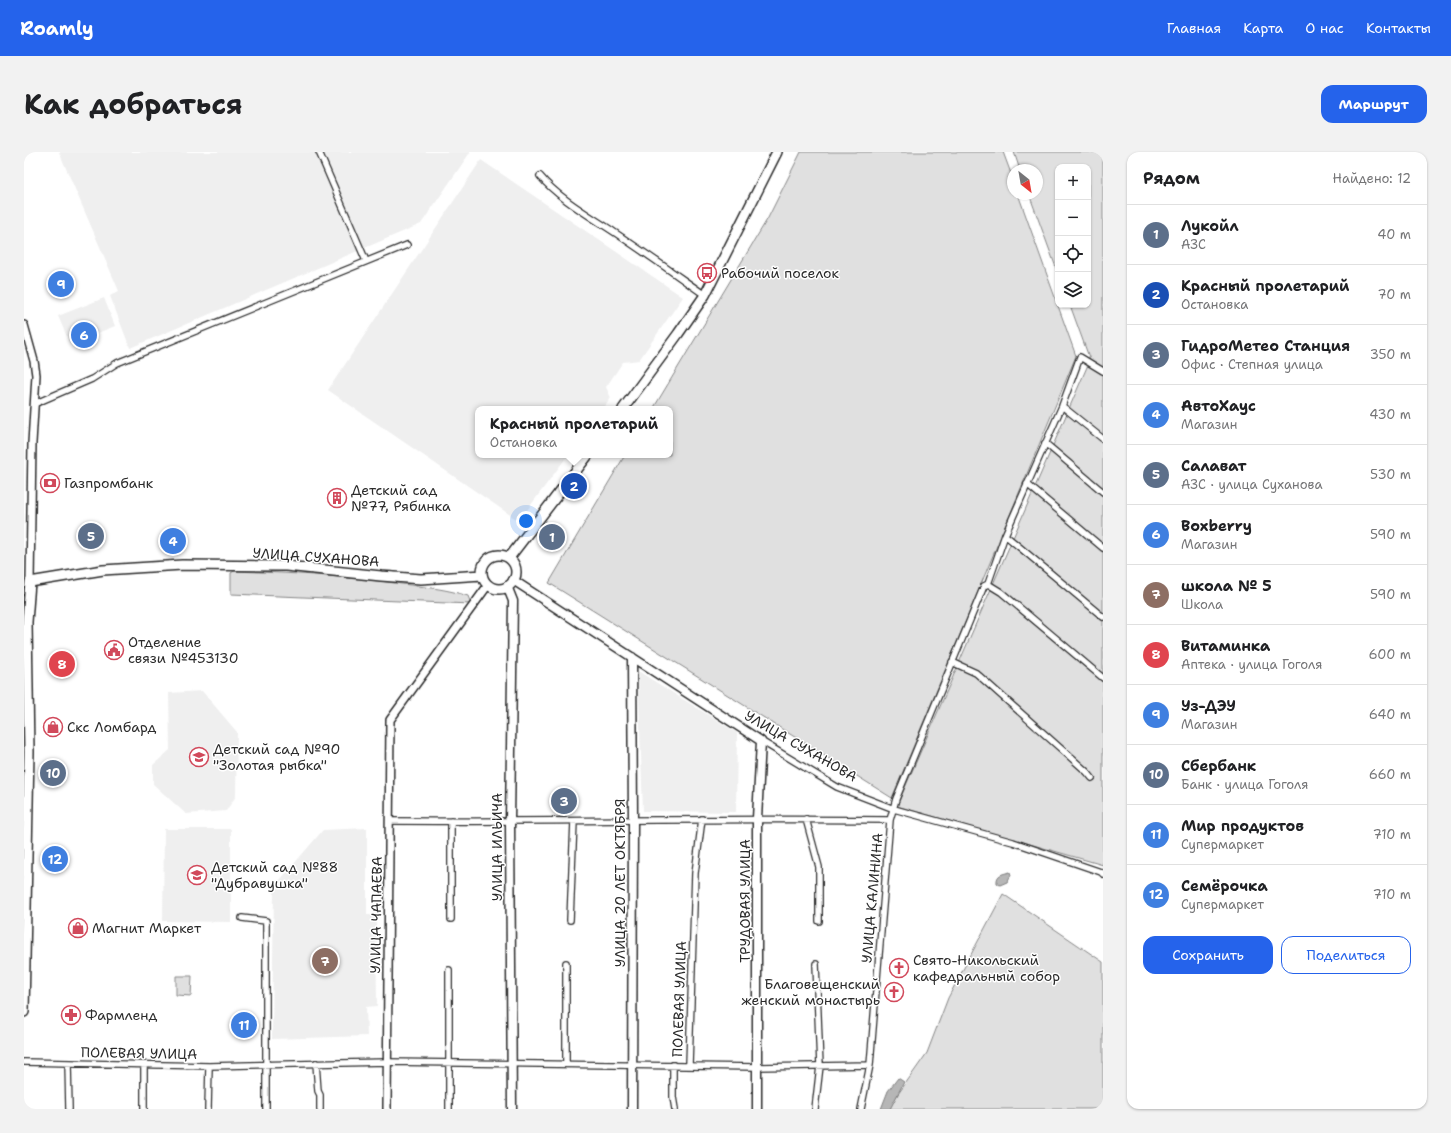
<!DOCTYPE html>
<html lang="ru">
<head>
<meta charset="utf-8">
<style>
	:root { --surface:#fff; --page:#f2f2f2; --text:#202124; --muted:#757577; --line:#e0e0e0; --accent:#2563eb }
	body { margin:0; font-family:"Shantell Sans",sans-serif; background:var(--page); color:var(--text) }
	.controls { position:absolute; right:12px; top:12px; display:grid; overflow:hidden; border-radius:8px; box-shadow:0 1px 3px #0004 }
	.controls button { width:36px; height:36px; display:grid; place-items:center; padding:0; border:0; border-bottom:1px solid var(--line); background:var(--surface); color:var(--text); font:20px sans-serif }
	.compass { position:absolute; left:983px; top:12px; width:36px; height:36px; border-radius:50%; background:var(--surface); box-shadow:0 1px 3px #0004; rotate:149deg }
	.you { position:absolute; left:502px; top:369px; width:14px; height:14px; margin:-10px; border:3px solid #fff; border-radius:50%; background:#1a73e8; box-shadow:0 0 0 6px #1a73e833 }
	.badge { display:grid; place-items:center; width:26px; height:26px; border-radius:50%; background:var(--accent); color:#fff; font-size:13px; font-weight:700 }
	.pin { position:absolute; translate:-50% -50%; border:2px solid #fff; box-shadow:0 1px 4px #0006 }
	.popup { position:absolute; left:451px; top:254px; width:198px; height:52px; box-sizing:border-box; display:grid; place-content:center; border-radius:8px; background:var(--surface); filter:drop-shadow(0 1px 3px #0005); font-size:13px; white-space:nowrap; color:var(--muted) }
	.popup b { font-size:15px; color:var(--text) }
	.popup::after { content:''; position:absolute; left:50%; top:100%; margin-left:-8px; border:8px solid transparent; border-top-color:var(--surface) }
	.list { margin:0; padding:0; list-style:none }
	h2 { display:flex; justify-content:space-between; align-items:center; height:52px; margin:0; padding:0 16px; font-size:17px }
	h2 small { font-size:13px; font-weight:400; color:var(--muted) }
	.list li { display:grid; grid-template-columns:26px 1fr auto; gap:12px; align-items:center; box-sizing:border-box; height:60px; padding:0 16px; border-top:1px solid var(--line) }
	.list b { display:block; font-size:15px; white-space:nowrap }
	.list p { margin:0; font-size:13px; white-space:nowrap; color:var(--muted) }
	.list em { font-size:13px; font-style:normal; color:var(--muted) }
	.actions { display:flex; gap:8px; padding:12px 16px }
	.actions a { flex:1; padding:9px 0; border:1px solid var(--accent); border-radius:12px; text-align:center; font-size:14px; color:var(--accent) }
	.actions .main { background:var(--accent); color:#fff }
	.icon { flex:none; width:22px; height:22px; fill:none; stroke:currentColor; stroke-width:2; stroke-linecap:round; stroke-linejoin:round }
	.map { position:relative; flex:none; width:1079px; height:957px; overflow:hidden; border-radius:12px }
	header { display:flex; align-items:center; gap:24px; box-sizing:border-box; height:56px; padding:0 20px; background:var(--accent); color:#fff }
	header strong { font-size:19px }
	nav { display:flex; gap:22px; margin-inline-start:auto; font-size:14px }
	.intro { display:flex; align-items:center; justify-content:space-between; box-sizing:border-box; height:96px; padding:0 24px }
	h1 { margin:0; font-size:28px }
	.button { padding:10px 18px; border-radius:12px; background:var(--accent); color:#fff; font-size:14px; font-weight:700 }
	main { display:flex; gap:24px; padding:0 24px }
	aside { flex:1; background:var(--surface); border-radius:12px; box-shadow:0 1px 3px #0004 }
	.map>svg:first-child { display:block }
</style>
</head>
<body>
<header>
<strong>Roamly</strong>
<nav><a>Главная</a><a>Карта</a><a>О нас</a><a>Контакты</a></nav>
</header>
<div class="intro"><h1>Как добраться</h1><a class="button">Маршрут</a></div>
<main>
<div class="map">
<svg width="1079" height="957" viewBox="0 0 1079 957">
	<rect width="100%" height="100%" fill="#fff"/>
	<filter id="ink" filterUnits="userSpaceOnUse"><feTurbulence type="fractalNoise" baseFrequency=".025" numOctaves="2"/><feDisplacementMap in="SourceGraphic" scale="8" xChannelSelector="R" yChannelSelector="G"/><feConvolveMatrix kernelMatrix="1 2 1 2 8 2 1 2 1" color-interpolation-filters="sRGB"/></filter>
	<g filter="url(#ink)">
		<path fill="#efefef" d="M 35,0 L 449,0 L 445,2 L 397,72 L 106,196 L 86,144 L 95,139 Z
			M 457,8 L 659,145 L 615,208 L 599,210 L 582,235 L 587,246 L 579,257 L 454,257 L 454,303 L 544,303 L 495,369 L 304,238 Z
			M 80,146 L 91,174 L 46,192 L 34,164 Z
			M 614,519 L 713,581 L 712,660 L 619,659 Z
			M 178,539 L 213,580 L 212,644 L 202,659 L 162,662 L 129,632 L 129,613 L 146,598 L 145,541 Z
			M 343,676 L 343,763 L 352,763 L 353,854 L 342,855 L 343,884 L 248,887 L 250,735 L 299,678 Z
			M 140,677 L 207,677 L 207,770 L 139,769 Z"/>
		<path fill="#e0e0e0" stroke="#868686" d="M 777,0 L 979,0 L 989,27 L 989,42 L 994,42 L 1052,204 L 868,646 L 525,431 L 601,303 L 646,303 L 646,257 L 629,257 L 744,66 Z
			M 990,0 L 1079,0 L 1079,713 L 873,654 L 1066,208 L 1046,153 L 1064,153 L 1064,15 L 1034,15 L 1034,121 L 1005,42 L 1013,42 L 1013,18 L 996,18 Z
			M 210,419 C 266,421 322,424 378,432 C 401,435 423,437 444,444 L 447,452 L 207,442 L 207,421 Z
			M 979,742 L 1079,810 L 1079,957 L 866,957 L 867,952 L 903,901 L 924,846 Z
			M 152,824 L 168,824 L 167,844 L 152,843 Z"/>
		<path fill="#b6b6b6" stroke="#7e7e7e" d="M 986,720 L 987,723 L 983,730 L 976,733 L 973,731 C 972,722 979,722 986,720 Z
			M 874,926 L 880,930 L 866,957 L 857,957 L 864,939 Z"/>
		<g fill="none" stroke-linecap="round" stroke-linejoin="round">
			<defs>
				<path id="minor" d="M 295,0 L 342,109
					M 516,24 C 534,46 566,64 590,80 C 620,100 651,122 681,143
					M 10,252 L 68,227 L 93,211 L 383,93
					M 1038,254 L 1079,287
					M 1021,291 L 1079,340
					M 1003,332 L 1079,396
					M 981,383 L 1079,465
					M 964,432 L 981,383 L 1038,254 L 1056,205 L 1079,219
					M 928,510 L 952,521 L 1063,620 L 1068,626
					M 737,589 L 813,635 L 870,657 L 989,690 L 1077,720 L 1079,722
					M 782,667 L 795,715 L 795,769
					M 365,669 C 532,670 699,666 866,668
					M 218,766 L 242,769 L 242,957
					M 427,767 L 427,669
					M 546,768 L 550,669
					M 425,818 L 425,957
					M 0,910 L 185,914 L 363,910 L 734,915 L 846,913
					M 44,911 L 45,957
					M 292,911 L 294,939 L 296,943 L 296,957
					M 542,911 L 542,811
					M 649,913 L 649,945 L 651,957
					M 665,913 L 671,721 L 678,667
					M 120,957 L 120,913
					M 184,957 L 185,914
					M 791,957 L 796,914 L 792,812
					M 837,957 L 846,913 L 866,668 L 872,647 L 960,434 L 964,432 L 977,440 L 1079,526"/>
				<path id="tertiary" d="M 0,173 L 10,209 L 12,223 L 8,291 L 6,430
					M 363,957 L 366,568 L 464,433"/>
				<path id="secondary" d="M 489,428 L 737,589 L 733,667 L 733,957
					M 483,434 L 489,449 L 486,670 L 488,957
					M 608,957 L 609,668 L 608,505"/>
				<path id="primary" d="M 599,257 L 654,182 L 681,143 L 753,0
					M458 420a17 17 0 1 1 34 0a17 17 0 1 1-34 0Z
					M 485,406 L 564,303
					M 0,860 L 5,600 L 3,470 L 6,430 L 79,418 L 158,413 L 262,414 L 357,424 L 397,427 L 458,423"/>
			</defs>
			<use href="#minor" stroke="#2b2b2b" stroke-width="8"/>
			<use href="#tertiary" stroke="#2b2b2b" stroke-width="10"/>
			<use href="#secondary" stroke="#2b2b2b" stroke-width="11"/>
			<use href="#primary" stroke="#2b2b2b" stroke-width="12"/>
			<use href="#minor" stroke="#fff" stroke-width="5.5"/>
			<use href="#tertiary" stroke="#fff" stroke-width="7"/>
			<use href="#secondary" stroke="#fff" stroke-width="8"/>
			<use href="#primary" stroke="#fff" stroke-width="9"/>
		</g>
	</g>
	<defs>
		<symbol id="bus-ring" viewBox="-11 -11 22 22"><circle r="9.5" fill="#fff" stroke="#d1495b" stroke-width="1.5"/><path d="M-5-6H5V4H4V6H2V4H-2V6H-4V4H-5ZM-3.5-4V0h7V-4ZM-3.5 1.2v1.5H-2V1.2ZM2 1.2v1.5H3.5V1.2Z" fill="#d1495b"/></symbol>
		<symbol id="bank-ring" viewBox="-11 -11 22 22"><circle r="9.5" fill="#fff" stroke="#d1495b" stroke-width="1.5"/><path d="M-6-4H6V4H-6ZM0-2.3a2.3 2.3 0 1 0 0 4.6a2.3 2.3 0 1 0 0-4.6Z" fill="#d1495b"/></symbol>
		<symbol id="building-ring" viewBox="-11 -11 22 22"><circle r="9.5" fill="#fff" stroke="#d1495b" stroke-width="1.5"/><path d="M-4-6H4V6H1V3H-1V6H-4ZM-2.5-4.3h1.7v1.8h-1.7ZM.8-4.3h1.7v1.8H.8ZM-2.5-1h1.7V.8h-1.7ZM.8-1h1.7V.8H.8Z" fill="#d1495b"/></symbol>
		<symbol id="civic-ring" viewBox="-11 -11 22 22"><circle r="9.5" fill="#fff" stroke="#d1495b" stroke-width="1.5"/><path d="M-.6-6.5H3V-4.5H.6V-3L4-1V1h2V6H-6V1h2V-1L-.6-3ZM-1.2 2.5V6h2.4V2.5Z" fill="#d1495b"/></symbol>
		<symbol id="shop-ring" viewBox="-11 -11 22 22"><circle r="9.5" fill="#fff" stroke="#d1495b" stroke-width="1.5"/><path d="M-5-2.5h2.3a2.7 3.5 0 0 1 5.4 0H5L5.5 6h-11ZM-1.5-2.5h3a1.5 2.3 0 0 0-3 0Z" fill="#d1495b"/></symbol>
		<symbol id="school-ring" viewBox="-11 -11 22 22"><circle r="9.5" fill="#fff" stroke="#d1495b" stroke-width="1.5"/><path d="M0-5L7-2L0 1L-7-2ZM-4 1L0 2.5L4 1V4Q0 6-4 4Z" fill="#d1495b"/></symbol>
		<symbol id="church-ring" viewBox="-11 -11 22 22"><circle r="9.5" fill="#fff" stroke="#d1495b" stroke-width="1.5"/><path d="M-1.2-6h2.4v3.5h3.3v2.4h-3.3V6h-2.4V-.1h-3.3v-2.4h3.3Z" fill="#d1495b"/></symbol>
		<symbol id="pharmacy-ring" viewBox="-11 -11 22 22"><circle r="9.5" fill="#fff" stroke="#d1495b" stroke-width="1.5"/><path d="M-2-6h4v4h4v4h-4v4h-4v-4h-4v-4h4Z" fill="#d1495b"/></symbol>
	</defs>
	<g fill-rule="evenodd">
		<use href="#bus-ring" x="672" y="110" width="22" height="22"/>
		<use href="#bank-ring" x="15" y="320" width="22" height="22"/>
		<use href="#building-ring" x="302" y="335" width="22" height="22"/>
		<use href="#civic-ring" x="79" y="487" width="22" height="22"/>
		<use href="#shop-ring" x="18" y="564" width="22" height="22"/>
		<use href="#school-ring" x="164" y="594" width="22" height="22"/>
		<use href="#school-ring" x="162" y="712" width="22" height="22"/>
		<use href="#shop-ring" x="43" y="765" width="22" height="22"/>
		<use href="#church-ring" x="864" y="805" width="22" height="22"/>
		<use href="#church-ring" x="859" y="829" width="22" height="22"/>
		<use href="#pharmacy-ring" x="36" y="852" width="22" height="22"/>
	</g>
	<g text-anchor="middle" stroke-width="3" stroke-linejoin="round" paint-order="stroke">
		<g font-size="14" fill="#2b2b2b" stroke="#fff" text-anchor="start">
			<text x="697" y="126">Рабочий поселок</text>
			<text x="40" y="336">Газпромбанк</text>
			<text x="327" y="343">Детский сад<tspan x="327" dy="16">№77, Рябинка</tspan></text>
			<text x="104" y="495">Отделение<tspan x="104" dy="16">связи №453130</tspan></text>
			<text x="43" y="580">Скс Ломбард</text>
			<text x="189" y="602">Детский сад №90<tspan x="189" dy="16">"Золотая рыбка"</tspan></text>
			<text x="187" y="720">Детский сад №88<tspan x="187" dy="16">"Дубравушка"</tspan></text>
			<text x="68" y="781">Магнит Маркет</text>
			<text x="889" y="813">Свято-Никольский<tspan x="889" dy="16">кафедральный собор</tspan></text>
			<text x="856" y="837" text-anchor="end">Благовещенский<tspan x="856" dy="16">женский монастырь</tspan></text>
			<text x="61" y="868">Фармленд</text>
		</g>
		<g font-size="14" fill="#2b2b2b" stroke="#fff">
			<text transform="translate(292 405) rotate(4)" y="5">УЛИЦА СУХАНОВА</text>
			<text transform="translate(777 594) rotate(30)" y="5">УЛИЦА СУХАНОВА</text>
			<text transform="translate(473 695) rotate(-90)" y="5">УЛИЦА ИЛЬИЧА</text>
			<text transform="translate(596 731) rotate(-90)" y="5">УЛИЦА 20 ЛЕТ ОКТЯБРЯ</text>
			<text transform="translate(848 746) rotate(-85)" y="5">УЛИЦА КАЛИНИНА</text>
			<text transform="translate(721 749) rotate(-90)" y="5">ТРУДОВАЯ УЛИЦА</text>
			<text transform="translate(352 763) rotate(-89)" y="5">УЛИЦА ЧАПАЕВА</text>
			<text transform="translate(655 847) rotate(-88)" y="5">ПОЛЕВАЯ УЛИЦА</text>
			<text transform="translate(115 901) rotate(1)" y="5">ПОЛЕВАЯ УЛИЦА</text>
		</g>
	</g>
</svg>
<div class="controls">
<button>+</button>
<button>−</button>
<button><svg class="icon" aria-label="locate" viewBox="0 0 24 24"><circle cx="12" cy="12" r="6"/><path d="M12 2v4M12 18v4M2 12h4M18 12h4"/></svg></button>
<button><svg class="icon" aria-label="layers" viewBox="0 0 24 24"><path d="M12 4l9 5-9 5-9-5zM3 14l9 5 9-5"/></svg></button>
</div>
<svg class="compass" viewBox="-18 -18 36 36"><path d="M0-13l5 13h-10z" fill="#e53935"/><path d="M0 13l5-13h-10z" fill="#757577"/></svg>
<div class="you"></div>
<div class="pin badge" style="left:528px;top:385px;background:#5c6f8a">1</div>
<div class="pin badge" style="left:550px;top:334px;background:#1a4fb4">2</div>
<div class="popup"><b>Красный пролетарий</b>Остановка</div>
<div class="pin badge" style="left:540px;top:649px;background:#5c6f8a">3</div>
<div class="pin badge" style="left:149px;top:389px;background:#3f7fe0">4</div>
<div class="pin badge" style="left:67px;top:384px;background:#5c6f8a">5</div>
<div class="pin badge" style="left:60px;top:183px;background:#3f7fe0">6</div>
<div class="pin badge" style="left:301px;top:809px;background:#8d6e63">7</div>
<div class="pin badge" style="left:38px;top:512px;background:#e0444e">8</div>
<div class="pin badge" style="left:37px;top:132px;background:#3f7fe0">9</div>
<div class="pin badge" style="left:29px;top:621px;background:#5c6f8a">10</div>
<div class="pin badge" style="left:220px;top:873px;background:#3f7fe0">11</div>
<div class="pin badge" style="left:31px;top:707px;background:#3f7fe0">12</div>
</div>
<aside>
<h2>Рядом<small>Найдено: 12</small></h2>
<ul class="list">
<li><span class="badge" style="background:#5c6f8a">1</span><div><b>Лукойл</b><p>АЗС</p></div><em>40 m</em></li>
<li><span class="badge" style="background:#1a4fb4">2</span><div><b>Красный пролетарий</b><p>Остановка</p></div><em>70 m</em></li>
<li><span class="badge" style="background:#5c6f8a">3</span><div><b>ГидроМетео Станция</b><p>Офис · Степная улица</p></div><em>350 m</em></li>
<li><span class="badge" style="background:#3f7fe0">4</span><div><b>АвтоХаус</b><p>Магазин</p></div><em>430 m</em></li>
<li><span class="badge" style="background:#5c6f8a">5</span><div><b>Салават</b><p>АЗС · улица Суханова</p></div><em>530 m</em></li>
<li><span class="badge" style="background:#3f7fe0">6</span><div><b>Boxberry</b><p>Магазин</p></div><em>590 m</em></li>
<li><span class="badge" style="background:#8d6e63">7</span><div><b>школа № 5</b><p>Школа</p></div><em>590 m</em></li>
<li><span class="badge" style="background:#e0444e">8</span><div><b>Витаминка</b><p>Аптека · улица Гоголя</p></div><em>600 m</em></li>
<li><span class="badge" style="background:#3f7fe0">9</span><div><b>Уз-ДЭУ</b><p>Магазин</p></div><em>640 m</em></li>
<li><span class="badge" style="background:#5c6f8a">10</span><div><b>Сбербанк</b><p>Банк · улица Гоголя</p></div><em>660 m</em></li>
<li><span class="badge" style="background:#3f7fe0">11</span><div><b>Мир продуктов</b><p>Супермаркет</p></div><em>710 m</em></li>
<li><span class="badge" style="background:#3f7fe0">12</span><div><b>Семёрочка</b><p>Супермаркет</p></div><em>710 m</em></li>
</ul>
<div class="actions"><a class="main">Сохранить</a><a>Поделиться</a></div>
</aside>
</main>
</body>
</html>
